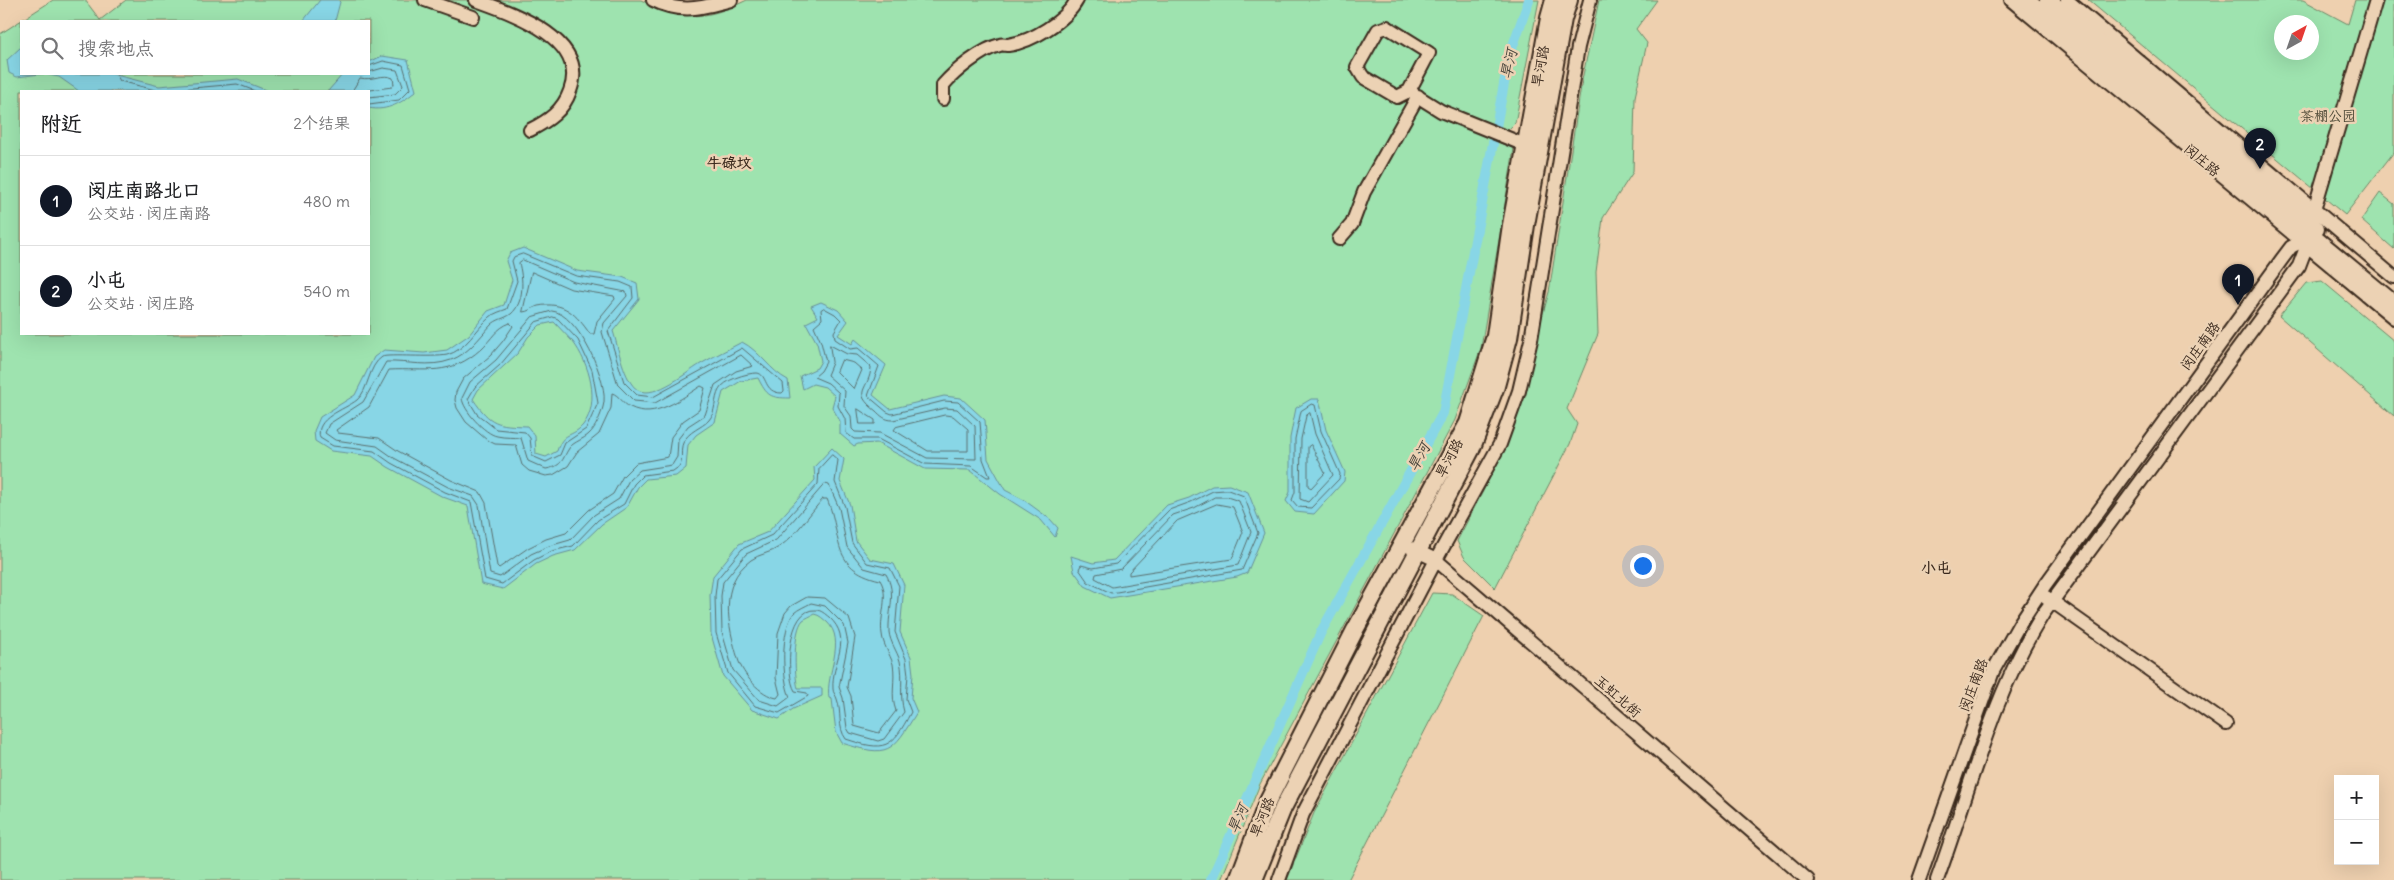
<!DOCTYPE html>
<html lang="zh">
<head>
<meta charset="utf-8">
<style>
	:root { --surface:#fff; --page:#f2f2f2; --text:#202124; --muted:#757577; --line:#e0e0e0; --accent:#111827 }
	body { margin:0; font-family:Delius,"LXGW WenKai TC",sans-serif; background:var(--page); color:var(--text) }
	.controls { position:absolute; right:15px; bottom:15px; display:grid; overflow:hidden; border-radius:0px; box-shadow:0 5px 20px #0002 }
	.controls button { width:45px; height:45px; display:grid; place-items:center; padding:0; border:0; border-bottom:1px solid var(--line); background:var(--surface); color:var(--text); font:25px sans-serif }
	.compass { position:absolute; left:2274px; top:15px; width:45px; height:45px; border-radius:50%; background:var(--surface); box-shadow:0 5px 20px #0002; rotate:40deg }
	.you { position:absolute; left:1642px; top:565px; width:18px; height:18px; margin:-12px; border:4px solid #fff; border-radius:50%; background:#1a73e8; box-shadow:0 0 0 8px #1a73e833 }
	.badge { display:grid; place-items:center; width:32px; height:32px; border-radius:50%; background:var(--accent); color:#fff; font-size:16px; font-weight:700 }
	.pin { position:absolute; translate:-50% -41px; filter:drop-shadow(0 1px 2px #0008) }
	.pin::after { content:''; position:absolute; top:26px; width:18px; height:15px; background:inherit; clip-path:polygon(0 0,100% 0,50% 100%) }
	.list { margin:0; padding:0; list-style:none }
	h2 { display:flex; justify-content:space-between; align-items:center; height:65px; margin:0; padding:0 20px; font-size:21px }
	h2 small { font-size:16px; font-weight:400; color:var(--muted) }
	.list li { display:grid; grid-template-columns:32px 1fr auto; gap:15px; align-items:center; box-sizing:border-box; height:90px; padding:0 20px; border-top:1px solid var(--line) }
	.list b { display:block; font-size:19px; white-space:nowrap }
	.list p { margin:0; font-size:16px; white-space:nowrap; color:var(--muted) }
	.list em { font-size:16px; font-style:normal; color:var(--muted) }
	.icon { flex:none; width:28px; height:28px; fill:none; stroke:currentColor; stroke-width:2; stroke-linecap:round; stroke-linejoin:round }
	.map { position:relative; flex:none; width:2394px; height:880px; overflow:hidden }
	.search { position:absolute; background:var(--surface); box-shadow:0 5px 20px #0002; left:20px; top:20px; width:350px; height:55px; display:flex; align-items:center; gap:12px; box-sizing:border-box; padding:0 18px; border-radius:0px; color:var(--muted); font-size:19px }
	.panel { position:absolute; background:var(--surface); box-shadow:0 5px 20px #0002; left:20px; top:90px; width:350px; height:245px; border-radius:0px }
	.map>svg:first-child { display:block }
</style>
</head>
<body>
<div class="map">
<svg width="2394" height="880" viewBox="0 0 2394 880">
	<rect width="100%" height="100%" fill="#eed0af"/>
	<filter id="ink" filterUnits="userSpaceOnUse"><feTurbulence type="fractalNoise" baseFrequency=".02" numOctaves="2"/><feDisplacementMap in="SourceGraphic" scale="10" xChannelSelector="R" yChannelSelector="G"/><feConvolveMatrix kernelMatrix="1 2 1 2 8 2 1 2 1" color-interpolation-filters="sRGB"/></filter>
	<g filter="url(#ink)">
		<path fill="#9ee3af" stroke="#6c8666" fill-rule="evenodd" d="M 53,0 L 85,0 L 100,20 L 126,0 L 641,0 C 683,21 704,21 747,0 L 1539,0 L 1515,123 L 1508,130 L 1481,120 L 1478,133 L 1514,149 L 1481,348 L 1455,420 L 1260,784 L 1221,880 L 0,880 L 0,34 ZM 21,21 L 369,21 L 369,74 L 21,74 ZM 21,91 L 369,91 L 369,334 L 21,334 Z
			M 1599,0 L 1657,0 L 1636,29 L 1647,43 L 1635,97 L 1633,172 L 1603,218 L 1596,272 L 1598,334 L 1567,409 L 1577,424 L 1570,444 L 1495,588 L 1464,557 L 1457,541 L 1505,449 L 1549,292 L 1582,80 Z
			M 2088,0 L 2303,0 L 2348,24 L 2355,0 L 2394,0 L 2394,152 L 2345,215 ZM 2282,22 L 2312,22 L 2312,52 L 2282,52 Z
			M 2380,193 L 2394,204 L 2394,249 L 2361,220 Z
			M 2322,281 L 2394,341 L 2394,416 L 2279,316 L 2306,283 Z
			M 1432,593 L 1452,594 L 1484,616 L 1348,880 L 1287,880 L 1314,813 Z"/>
		<path fill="#88d6e6" stroke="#699196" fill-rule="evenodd" d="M 320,0 L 338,0 L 340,2 L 335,21 L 303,21 Z
			M 21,47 L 21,74 L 40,74 L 17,77 L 9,73 L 7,60 Z
			M 382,56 L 408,60 L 416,91 C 403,102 387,112 369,108 L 369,91 L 328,91 L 343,74 L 369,74 L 369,62 Z
			M 44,74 L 112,74 L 159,86 L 238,79 L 268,91 L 79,91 L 59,77 Z
			M 523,248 L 577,271 L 622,277 L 637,283 L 639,299 L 613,331 C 618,346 624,382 638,390 C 655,400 689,370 704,362 C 716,355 729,349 742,342 C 760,351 770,371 788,380 L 790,398 C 770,398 767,396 758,378 L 741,381 L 723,392 L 715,422 L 696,435 L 688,445 L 686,468 L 676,476 L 646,479 L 638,487 L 627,507 L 602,524 L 575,550 L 553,556 L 536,564 L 503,589 L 481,584 L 468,506 L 443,497 L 388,467 L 372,456 L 331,451 L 315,441 L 314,431 L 320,417 L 355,395 L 374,357 L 384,350 L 424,353 L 447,350 L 469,335 L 488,311 L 504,305 L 512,280 L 506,261 L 510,253 ZM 554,322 C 560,329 567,335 573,342 C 589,363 601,402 583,425 C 572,438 563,431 557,451 L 546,457 L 536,454 L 535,436 L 527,426 C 497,425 491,425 473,399 L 478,390 L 518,353 L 528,337 L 540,325 Z
			M 821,302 L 838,310 L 848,321 L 838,335 L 852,344 L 855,339 L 886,365 L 873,395 L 890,409 L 944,396 L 961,398 L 985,420 L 988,459 L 1005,490 L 1024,500 L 1050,519 L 1058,528 L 1055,537 L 1041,520 L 1000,494 L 970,470 L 925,469 L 877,443 L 858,444 L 854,446 L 840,434 L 840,421 L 832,407 L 835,396 L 825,387 L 813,384 L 803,389 L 800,376 L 817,368 L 821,361 L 817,343 L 806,323 L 818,317 L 811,306 Z
			M 1311,399 L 1319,399 L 1326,430 L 1345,472 L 1344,481 L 1314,514 L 1295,512 L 1286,501 L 1290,492 L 1290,438 L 1296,408 Z
			M 832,448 L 844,459 L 840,481 L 850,505 L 856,541 L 870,559 L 894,564 L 904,585 L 900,632 L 911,657 L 913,674 L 911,698 L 917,712 C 892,753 889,758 842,743 L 836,732 L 832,699 L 829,698 C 825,674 847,641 827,622 C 823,619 820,615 814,614 C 811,616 806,618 803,620 C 793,630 794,675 798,688 L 822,688 L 822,696 L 793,709 L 779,719 L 752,710 L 723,676 L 711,634 L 710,595 L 713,576 L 739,544 L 768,532 L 815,480 L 814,467 Z
			M 1229,485 L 1248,492 L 1264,533 L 1247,573 L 1237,577 L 1110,598 L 1085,586 L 1074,571 L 1071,556 L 1093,563 L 1114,560 L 1167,505 L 1189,498 L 1212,486 Z"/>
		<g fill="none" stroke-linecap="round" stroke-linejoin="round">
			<path stroke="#5a6f6e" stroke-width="1" d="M 369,66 L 383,61 L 403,65 L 410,89 L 399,100 L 369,104
				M 369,72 L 383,68 L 397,70 L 403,86 L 395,94 L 369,97
				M 116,74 L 120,81 L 159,91 L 237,84 L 255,91
				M 352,91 L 360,78 C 372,81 383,73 393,78 L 394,84 L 392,87 L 363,91
				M 523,254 L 576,276 L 620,282 L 632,287 L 633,298 L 608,331 L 624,382 L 637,395 L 653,397 L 742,348 L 783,383 L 784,391 L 782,393 C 763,393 768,374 757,373 C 746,373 724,380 719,390 C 714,399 716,412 709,420 C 702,428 688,431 683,443 C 680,450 683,458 680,466 L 673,471 L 643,475 L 634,484 L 624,504 L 598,520 L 573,546 L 552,551 L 534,560 L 502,584 L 485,579 L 471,502 L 445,492 L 391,463 L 374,451 L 333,446 L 320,438 C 314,418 344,410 357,400 C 369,390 368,366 382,357 C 388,354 433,358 447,355 C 466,350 476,329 490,317 C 494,313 502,311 507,309 L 517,281 L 512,261 L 514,257 Z
				M 523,260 L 574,282 L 626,292 L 627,296 L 604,323 L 602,332 L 618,385 L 634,401 L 655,403 L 741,355 L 753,366 L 736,371 L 715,385 L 705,415 L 688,426 L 678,439 L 677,457 L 672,465 L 640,470 L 629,480 L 619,499 L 594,515 L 570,540 L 549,546 L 531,554 L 500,577 L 490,574 L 479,505 L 473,496 L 448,487 L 394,458 L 377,446 L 335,440 L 325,433 L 329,424 L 363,402 L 386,362 C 407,361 430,368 451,360 C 468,354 479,338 491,325 C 497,319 504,319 511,314 C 525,302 523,278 519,263 Z
				M 532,272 L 571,289 L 614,296 L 615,299 L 597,321 L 594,334 L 590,334 C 576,314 564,301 538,306 C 532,308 528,312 523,312 Z
				M 824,308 L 835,314 L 841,320 L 834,332 L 835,339 L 850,349 L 858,348 L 879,366 L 868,396 L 887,412 L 892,414 L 944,401 L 958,402 L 980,422 L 983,459 L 990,477 L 987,477 L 971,466 L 925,464 L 878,439 L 854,439 L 846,433 L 845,419 L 838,406 L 839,393 L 828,383 L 814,377 L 821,371 L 826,362 L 821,342 L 814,326 L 822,319 L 821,310 Z
				M 552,311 C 577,312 611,384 603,407 C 601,415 595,429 589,434 C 584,439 574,442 570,447 C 562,458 564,466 546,469 L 528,461 L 521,438 C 514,437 505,438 497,436 C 485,434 463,410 462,398 L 470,382 L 496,360 L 532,317 Z
				M 553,317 L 558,319 L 578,340 L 592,370 L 598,403 L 586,429 L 565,443 L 560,455 L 546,462 L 532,456 L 530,438 L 525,432 L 496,429 L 477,414 L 468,399 L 475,387 L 500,365 L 536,322 Z
				M 510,323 L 513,326 L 503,341 L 491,355 L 463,379 L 456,392 L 455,400 L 457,408 L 466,422 L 487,440 L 495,444 L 516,445 L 522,465 L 529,471 L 546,476 L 553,475 L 568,466 L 577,452 L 599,434 L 611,408 L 612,393 C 619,395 623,404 630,407 C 655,420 682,398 701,386 L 705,388 L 699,410 L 683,421 L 671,437 L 668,457 L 636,463 L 623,476 L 613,494 L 589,510 L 566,533 L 546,539 L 528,548 L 499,568 L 497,566 L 486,503 L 480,492 L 451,480 L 398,451 L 379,438 L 338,433 L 336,430 L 369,407 L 389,370 C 426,368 450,377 481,349 C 492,339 496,328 510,323 Z
				M 830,345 L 847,354 L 857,355 L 871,367 C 870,390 850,391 876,411 C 881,416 885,420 893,420 L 945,408 L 957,409 L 975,426 L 976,459 L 927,458 L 880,433 L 855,432 L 852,429 L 851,416 L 844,406 L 845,391 L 827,375 L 832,363 Z
				M 842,360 L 854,363 L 862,370 L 854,389 L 837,372 Z
				M 1312,404 L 1315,405 L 1321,431 L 1340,474 L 1339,479 L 1311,508 L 1298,507 L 1292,500 L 1295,492 L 1295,439 L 1301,411 Z
				M 858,409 L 875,420 L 875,424 L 860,424 Z
				M 1310,413 L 1315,434 L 1333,475 L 1308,502 L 1300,499 L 1301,439 L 1306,416 Z
				M 945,415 L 953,416 L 968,429 L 968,451 L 928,451 L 894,430 L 896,427 Z
				M 1311,445 L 1325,473 L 1311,488 L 1308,486 L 1308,447 Z
				M 832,455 L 838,460 L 835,482 L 845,507 L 852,543 L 867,563 L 890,568 L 899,586 L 895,632 L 906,659 L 908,675 L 906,699 L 911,712 C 892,749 885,752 846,739 C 837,727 842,712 837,699 C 836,695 833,693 833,689 C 831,661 854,640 829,617 C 825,614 821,610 816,610 C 787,607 785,675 795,691 L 807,693 L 808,696 L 779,713 L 755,706 L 728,673 L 716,633 L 715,596 L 717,579 L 742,549 L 772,535 L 818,484 L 819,469 Z
				M 825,484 L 829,485 L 839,508 L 847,547 L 864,568 L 886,574 C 897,594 888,610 889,632 C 890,642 897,651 900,661 C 904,678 899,695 904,712 L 884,739 L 878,741 L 850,733 L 847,728 L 843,698 L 839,687 L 848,643 L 844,625 L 825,606 L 811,603 C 806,606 798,609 794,613 C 780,630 782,679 790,697 L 778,706 L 759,700 L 733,670 L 722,632 L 721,596 L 723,582 L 746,554 L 776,540 Z
				M 1228,490 L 1244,496 L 1258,533 L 1242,570 L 1111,593 L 1088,582 L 1079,569 L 1081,565 L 1093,568 L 1116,564 L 1169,510 L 1191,502 L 1213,491 Z
				M 1215,497 L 1227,497 L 1239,501 L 1251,532 L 1238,565 L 1112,587 L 1095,578 L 1096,574 L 1121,569 L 1173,515 L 1194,508 Z
				M 823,499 L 827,499 C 843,536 829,568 880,580 C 890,596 879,616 882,634 C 883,645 890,654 893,664 C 896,680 890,695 896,711 L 879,733 L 854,726 L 851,696 L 847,687 L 855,637 L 849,618 L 825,598 L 807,597 L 791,606 L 785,613 L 778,633 L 776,678 L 780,694 L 777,698 C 760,695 743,675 738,659 C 728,626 718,584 751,560 C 759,554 771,553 779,547 C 796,536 809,514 823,499 Z
				M 1217,504 L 1233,507 L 1243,532 L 1232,559 L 1129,575 L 1129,572 L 1177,521 Z"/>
			<path stroke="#88d6e6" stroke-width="10" d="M 1211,880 L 1321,632 L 1443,413 L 1509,57 L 1529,0"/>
			<defs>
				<path id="minor" d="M 425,0 L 473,17
					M 476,0 C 512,13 590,39 570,91 C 563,111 548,121 530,130
					M 653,0 C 681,14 702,8 731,0
					M 2011,0 L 2394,318
					M 2067,0 L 2394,277
					M 1409,91 L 1397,97 L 1363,77 L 1357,67 L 1378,30 L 1387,27 L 1429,53 L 1409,91 L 1441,111 L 1525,145
					M 943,99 L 943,85 C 955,71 982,49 1000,45 C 1002,44 1005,45 1008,45 C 1031,42 1066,21 1077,0
					M 1339,239 L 1352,224 L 1364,192 L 1418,96
					M 1411,548 L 1436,560 L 1808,880
					M 2046,597 L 2226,724
					M 1279,880 L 1303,814 L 1436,560 L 1500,444 L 1519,391 L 1531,340 L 1578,47 L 1590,0
					M 1919,880 L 1993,671 L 2020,623 L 2045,585 L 2282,259 L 2291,247 L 2310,237
					M 1937,880 C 1970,790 1992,695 2043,614 L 2299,266 L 2310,237 L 2314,210 L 2376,0"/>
				<path id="major" d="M 2027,0 L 2394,304
					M 2048,0 L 2292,204 L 2316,229
					M 1238,880 L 1267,803 L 1303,732 L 1355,630 L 1468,423 L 1495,336 L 1511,225 L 1549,18 L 1554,0
					M 1254,880 L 1283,808 L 1471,450 L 1496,386 L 1509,338 L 1526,225 L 1563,19 L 1569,0"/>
			</defs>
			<use href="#minor" stroke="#3b2a1e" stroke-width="16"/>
			<use href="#major" stroke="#3b2a1e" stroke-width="20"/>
			<use href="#minor" stroke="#ecd2b4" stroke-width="12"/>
			<use href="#major" stroke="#ecd2b4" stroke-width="16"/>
		</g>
	</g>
	<g text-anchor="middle" stroke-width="5" stroke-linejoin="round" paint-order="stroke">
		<g font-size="14" fill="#3b2a1e" stroke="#ecd2b4">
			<text transform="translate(1540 66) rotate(-80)" y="5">旱河路</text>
			<text transform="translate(2202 160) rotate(40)" y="5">闵庄路</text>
			<text transform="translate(2200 346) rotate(-54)" y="5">闵庄南路</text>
			<text transform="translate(1449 458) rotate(-62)" y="5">旱河路</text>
			<text transform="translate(1973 685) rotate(-69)" y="5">闵庄南路</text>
			<text transform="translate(1618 696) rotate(41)" y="5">玉虹北街</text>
			<text transform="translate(1262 817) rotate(-68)" y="5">旱河路</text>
		</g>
		<g font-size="14" fill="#4a4634" stroke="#ecd2b4">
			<text x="2328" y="121">茶棚公园</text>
		</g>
		<g font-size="15" font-style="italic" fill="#47443c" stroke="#ecd2b4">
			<text transform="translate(1509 64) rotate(-77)" y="5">旱河</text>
			<text transform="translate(1419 457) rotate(-61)" y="5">旱河</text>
			<text transform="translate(1238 819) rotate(-66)" y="5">旱河</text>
		</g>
		<g font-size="15" font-weight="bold" fill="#3b2a1e" stroke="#ecd2b4">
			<text x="729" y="168">牛碌坟</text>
			<text x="1936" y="573">小屯</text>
		</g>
	</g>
</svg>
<div class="controls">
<button>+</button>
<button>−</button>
</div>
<svg class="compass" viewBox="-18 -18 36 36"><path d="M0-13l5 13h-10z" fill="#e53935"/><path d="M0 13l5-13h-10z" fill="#757577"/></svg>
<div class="you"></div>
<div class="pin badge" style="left:2238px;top:305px">1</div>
<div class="pin badge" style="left:2260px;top:169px">2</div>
<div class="search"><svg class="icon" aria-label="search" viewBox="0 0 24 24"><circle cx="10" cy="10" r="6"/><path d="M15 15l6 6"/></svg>搜索地点</div>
<section class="panel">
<h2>附近<small>2个结果</small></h2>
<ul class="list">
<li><span class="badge">1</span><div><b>闵庄南路北口</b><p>公交站 · 闵庄南路</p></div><em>480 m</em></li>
<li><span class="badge">2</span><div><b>小屯</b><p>公交站 · 闵庄路</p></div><em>540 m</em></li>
</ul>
</section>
</div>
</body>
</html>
